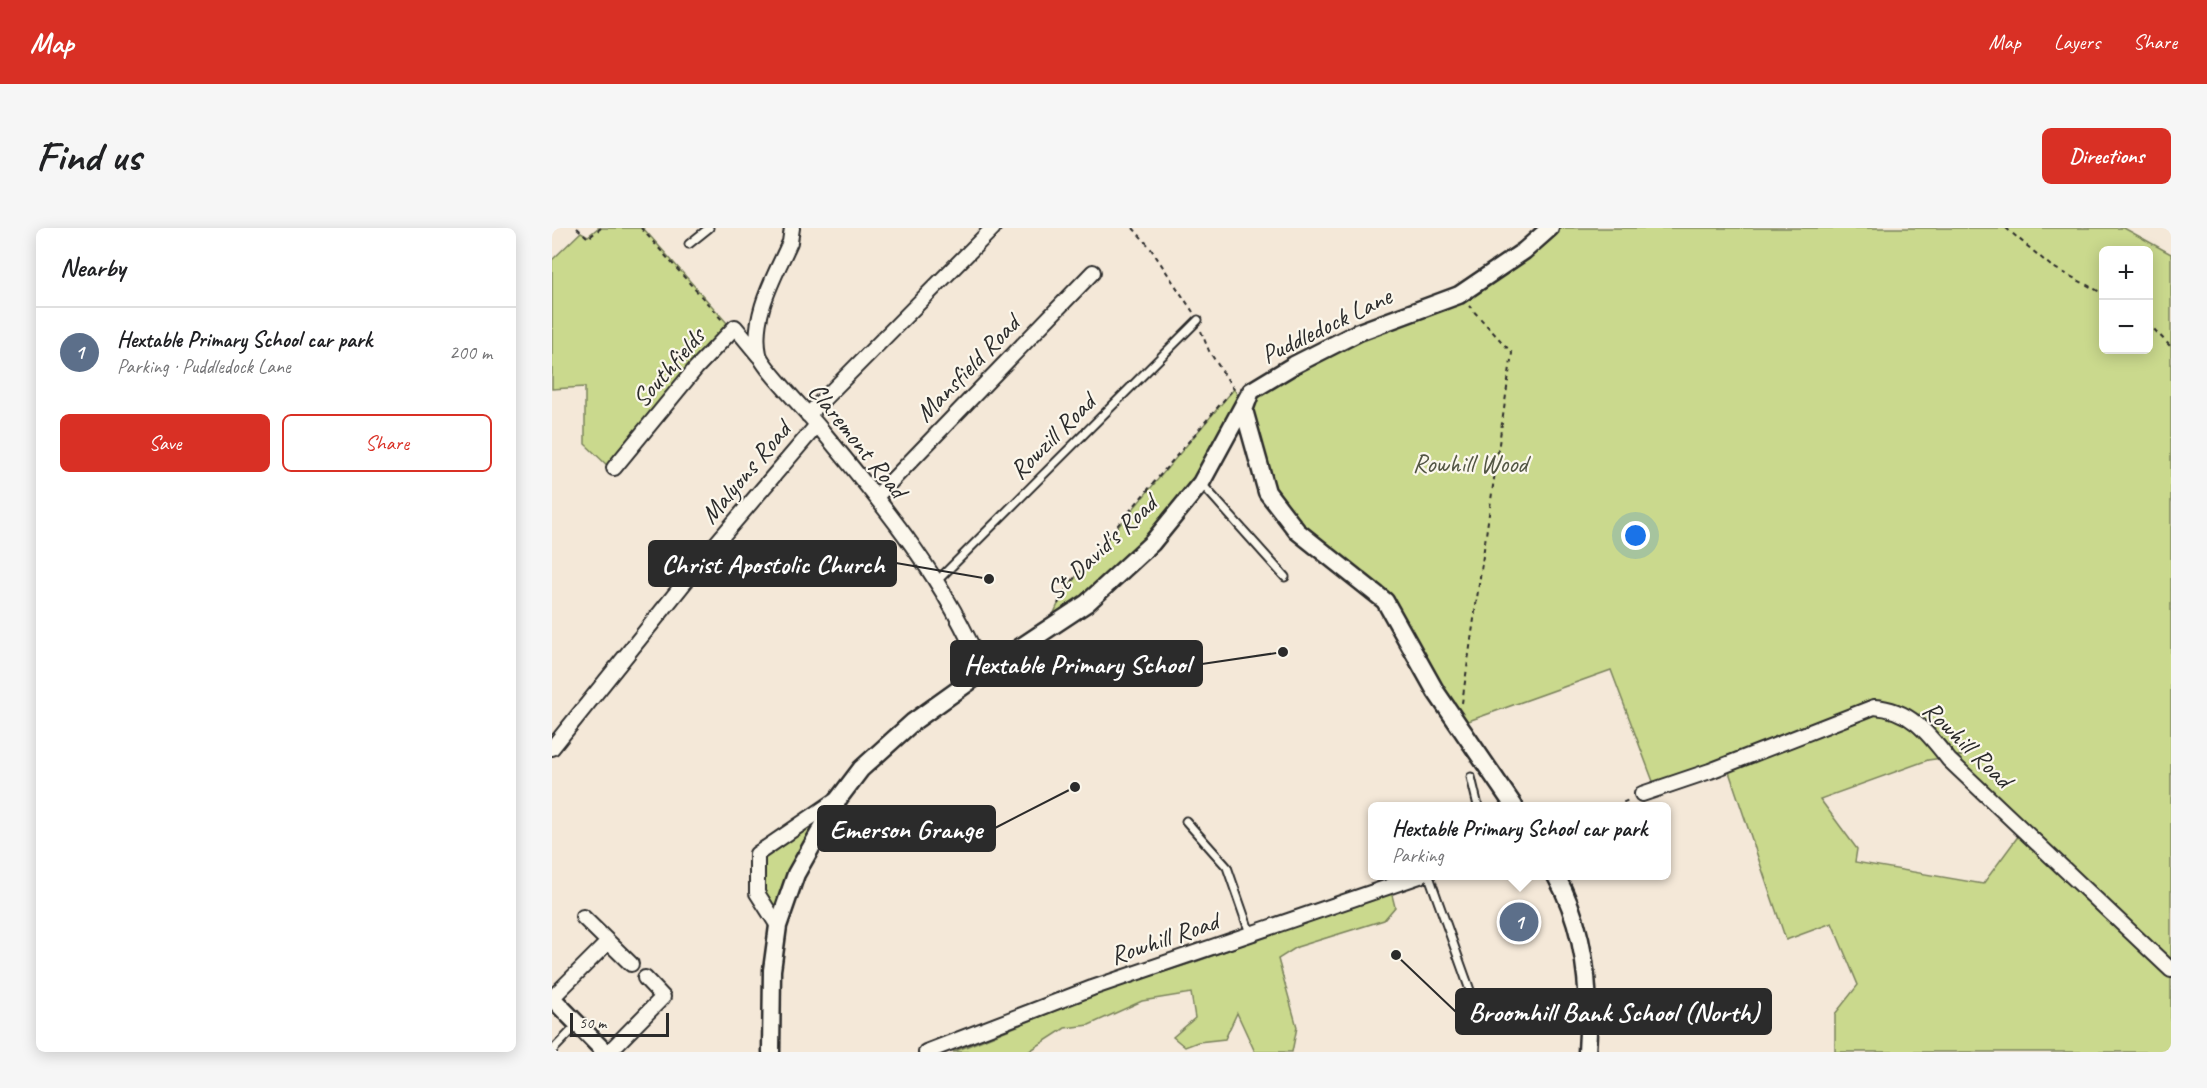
<!DOCTYPE html>
<html lang="en">
<head>
<meta charset="utf-8">
<style>
	:root { --surface:#fff; --page:#f6f6f6; --text:#202124; --muted:#757577; --line:#e0e0e0; --accent:#d93025 }
	body { margin:0; font-family:Caveat,sans-serif; background:var(--page); color:var(--text) }
	.controls { position:absolute; right:18px; top:18px; display:grid; overflow:hidden; border-radius:9px; box-shadow:0 3px 15px #0003 }
	.controls button { width:54px; height:54px; display:grid; place-items:center; padding:0; border:0; border-bottom:2px solid var(--line); background:var(--surface); color:var(--text); font:30px sans-serif }
	.scale { position:absolute; left:18px; bottom:15px; width:99px; box-sizing:border-box; padding-left:6px; border:3px solid #2b2b2b; border-top:0; font-size:16px; line-height:21px; white-space:nowrap; color:#2b2b2b; -webkit-text-stroke:4px #fbf7ec; paint-order:stroke }
	.you { position:absolute; left:1084px; top:308px; width:21px; height:21px; margin:-15px; border:4px solid #fff; border-radius:50%; background:#1a73e8; box-shadow:0 0 0 9px #1a73e833 }
	.badge { display:grid; place-items:center; width:39px; height:39px; border-radius:50%; background:var(--accent); color:#fff; font-size:20px; font-weight:700 }
	.pin { position:absolute; translate:-50% -50%; border:3px solid #fff; box-shadow:0 2px 6px #0006 }
	.popup { position:absolute; left:816px; top:574px; width:303px; height:78px; box-sizing:border-box; display:grid; place-content:center; border-radius:9px; background:var(--surface); filter:drop-shadow(0 2px 4px #0005); font-size:20px; white-space:nowrap; color:var(--muted) }
	.popup b { font-size:22px; color:var(--text) }
	.popup::after { content:''; position:absolute; left:50%; top:100%; margin-left:-12px; border:12px solid transparent; border-top-color:var(--surface) }
	.list { margin:0; padding:0; list-style:none }
	h2 { display:flex; justify-content:space-between; align-items:center; height:78px; margin:0; padding:0 24px; font-size:26px }
	h2 small { font-size:20px; font-weight:400; color:var(--muted) }
	.list li { display:grid; grid-template-columns:39px 1fr auto; gap:18px; align-items:center; box-sizing:border-box; height:90px; padding:0 24px; border-top:2px solid var(--line) }
	.list b { display:block; font-size:22px; white-space:nowrap }
	.list p { margin:0; font-size:20px; white-space:nowrap; color:var(--muted) }
	.list em { font-size:20px; font-style:normal; color:var(--muted) }
	.actions { display:flex; gap:12px; padding:18px 24px }
	.actions a { flex:1; padding:14px 0; border:2px solid var(--accent); border-radius:9px; text-align:center; font-size:21px; color:var(--accent) }
	.actions .main { background:var(--accent); color:#fff }
	.map { position:relative; flex:none; width:1619px; height:824px; overflow:hidden; border-radius:9px }
	header { display:flex; align-items:center; gap:36px; box-sizing:border-box; height:84px; padding:0 30px; background:var(--accent); color:#fff }
	header strong { font-size:28px }
	nav { display:flex; gap:33px; margin-inline-start:auto; font-size:21px }
	.intro { display:flex; align-items:center; justify-content:space-between; box-sizing:border-box; height:144px; padding:0 36px }
	h1 { margin:0; font-size:42px }
	.button { padding:15px 27px; border-radius:9px; background:var(--accent); color:#fff; font-size:21px; font-weight:700 }
	main { display:flex; gap:36px; padding:0 36px }
	aside { flex:1; background:var(--surface); border-radius:9px; box-shadow:0 3px 15px #0003 }
	.map>svg:first-child { display:block }
</style>
</head>
<body>
<header>
<strong>Map</strong>
<nav><a>Map</a><a>Layers</a><a>Share</a></nav>
</header>
<div class="intro"><h1>Find us</h1><a class="button">Directions</a></div>
<main>
<aside>
<h2>Nearby<small></small></h2>
<ul class="list">
<li><span class="badge" style="background:#5c6f8a">1</span><div><b>Hextable Primary School car park</b><p>Parking · Puddledock Lane</p></div><em>200 m</em></li>
</ul>
<div class="actions"><a class="main">Save</a><a>Share</a></div>
</aside>
<div class="map">
<svg width="1619" height="824" viewBox="0 0 1619 824">
	<rect width="100%" height="100%" fill="#f4e8d8"/>
	<filter id="ink" filterUnits="userSpaceOnUse"><feTurbulence type="fractalNoise" baseFrequency=".0167" numOctaves="2"/><feDisplacementMap in="SourceGraphic" scale="12" xChannelSelector="R" yChannelSelector="G"/><feConvolveMatrix kernelMatrix="1 2 1 2 8 2 1 2 1" color-interpolation-filters="sRGB"/></filter>
	<g filter="url(#ink)">
		<path fill="#cad98d" stroke="#7a825c" stroke-width="1.5" fill-rule="evenodd" d="M 46,0 L 91,0 L 175,95 L 60,242 L 33,216 L 33,159 L 0,161 L 0,32 L 29,4 L 36,8 Z
			M 1000,0 L 1572,0 L 1619,26 L 1619,824 L 1283,824 L 1283,786 L 1306,757 L 1280,695 L 1234,712 L 1173,532 L 1102,556 L 1059,442 L 908,496 L 834,373 L 745,301 L 716,263 L 700,210 L 700,165 L 742,137 L 908,68 ZM 1552,22 L 1596,22 L 1596,122 L 1552,122 ZM 1412,527 L 1397,532 L 1470,603 L 1431,656 L 1303,634 L 1305,621 L 1268,571 L 1376,532 Z
			M 682,161 L 691,177 L 600,315 L 501,397 L 502,385 L 512,363 Z
			M 284,573 L 227,695 L 208,665 L 207,625 Z
			M 839,663 L 843,679 L 832,692 L 745,719 L 726,731 L 745,799 L 740,824 L 703,824 L 685,785 L 673,811 L 646,814 L 633,819 L 621,809 L 643,790 L 639,765 L 590,773 L 537,797 L 513,800 L 476,824 L 401,824 L 552,763 L 646,733 Z"/>
		<g fill="none" stroke-linecap="round" stroke-linejoin="round">
			<defs>
				<path id="service" d="M 137,16 L 157,0
					M 649,255 L 733,349
					M 384,354 L 646,92
					M 919,549 L 926,578
					M 634,593 L 675,639 L 698,705
					M 877,648 L 919,765
					M 0,823 L 25,797"/>
				<path id="minor" d="M 240,0 L 238,14 C 223,48 199,87 207,126 C 210,139 256,185 267,199 C 329,274 395,353 431,444
					M 256,187 L 441,0
					M 62,240 L 144,140 L 183,99 L 207,128
					M 324,269 L 541,44
					M 0,520 L 161,319 L 265,197
					M 1090,566 L 1158,543 L 1322,479 C 1358,481 1376,505 1397,532 L 1619,742
					M 31,689 L 79,736
					M 226,698 L 205,665 L 205,626 L 287,570
					M 0,770 L 56,714
					M 57,824 L 111,769 L 93,750
					M 374,824 L 540,760 L 868,648"/>
				<path id="tertiary" d="M 962,578 L 884,464 L 833,373 L 745,303 L 715,264 L 692,182 L 699,163 L 742,137 L 807,104 L 907,67 L 972,23 L 998,0
					M 1004,648 C 1033,700 1039,765 1035,824
					M 0,770 L 53,824
					M 219,824 L 220,742 L 226,698 L 244,646 L 287,570 L 309,541 L 361,494 L 431,444 L 535,375 L 600,315 L 649,255 L 699,163"/>
			</defs>
			<use href="#service" stroke="#2b2b2b" stroke-width="11"/>
			<use href="#minor" stroke="#2b2b2b" stroke-width="18"/>
			<use href="#tertiary" stroke="#2b2b2b" stroke-width="21"/>
			<path stroke="#2b2b2b" stroke-width="2" stroke-dasharray="4.5 4.5" stroke-linecap="butt" d="M 25,0 L 36,10 L 49,0
				M 89,0 L 170,92
				M 581,0 L 597,18 L 641,84
				M 1454,0 L 1499,38 L 1552,66
				M 1596,95 L 1619,119
				M 649,103 L 657,123 L 683,163
				M 506,376 L 512,363 L 543,324 L 682,160
				M 910,475 L 960,125 L 917,78
				M 1063,578 L 1079,571"/>
			<use href="#service" stroke="#fbf7ec" stroke-width="7"/>
			<use href="#minor" stroke="#fbf7ec" stroke-width="14"/>
			<use href="#tertiary" stroke="#fbf7ec" stroke-width="16"/>
		</g>
	</g>
	<g text-anchor="middle" stroke-width="4.5" stroke-linejoin="round" paint-order="stroke">
		<g font-size="26" fill="#2b2b2b" stroke="#fbf7ec">
			<text transform="translate(774 97) rotate(-26)" y="9">Puddledock Lane</text>
			<text transform="translate(116 139) rotate(-49)" y="9">Southfields</text>
			<text transform="translate(415 140) rotate(-46)" y="9">Mansfield Road</text>
			<text transform="translate(500 208) rotate(-45)" y="9">Rowzill Road</text>
			<text transform="translate(306 212) rotate(51)" y="9">Claremont Road</text>
			<text transform="translate(193 244) rotate(-50)" y="9">Malyons Road</text>
			<text transform="translate(549 319) rotate(-43)" y="9">St David's Road</text>
			<text transform="translate(1416 516) rotate(44)" y="9">Rowhill Road</text>
			<text transform="translate(612 710) rotate(-19)" y="9">Rowhill Road</text>
		</g>
		<g font-size="26" fill="#535644" stroke="#fbf7ec">
			<text x="918" y="244">Rowhill Wood</text>
		</g>
	</g>
	<path fill="none" stroke="#2b2b2b" stroke-width="2" d="M437 351L344 335M731 424L650 436M523 559L443 600M844 727L904 784"/>
	<g fill="#2b2b2b" stroke="#fbf7ec" stroke-width="2">
		<circle cx="437" cy="351" r="6"/>
		<circle cx="731" cy="424" r="6"/>
		<circle cx="523" cy="559" r="6"/>
		<circle cx="844" cy="727" r="6"/>
	</g>
	<g fill="#2b2b2b" stroke="#2b2b2b" stroke-width="2">
		<rect x="97" y="313" width="247" height="45" rx="6"/>
		<rect x="399" y="413" width="251" height="45" rx="6"/>
		<rect x="266" y="578" width="177" height="45" rx="6"/>
		<rect x="904" y="761" width="315" height="45" rx="6"/>
	</g>
	<g font-size="27" text-anchor="middle" font-weight="bold" fill="#fff">
		<text x="221" y="345">Christ Apostolic Church</text>
		<text x="525" y="445">Hextable Primary School</text>
		<text x="354" y="610">Emerson Grange</text>
		<text x="1062" y="793">Broomhill Bank School (North)</text>
	</g>
</svg>
<div class="controls">
<button>+</button>
<button>−</button>
</div>
<div class="scale">50 m</div>
<div class="you"></div>
<div class="pin badge" style="left:967px;top:694px;background:#5c6f8a">1</div>
<div class="popup"><b>Hextable Primary School car park</b>Parking</div>
</div>
</main>
</body>
</html>
